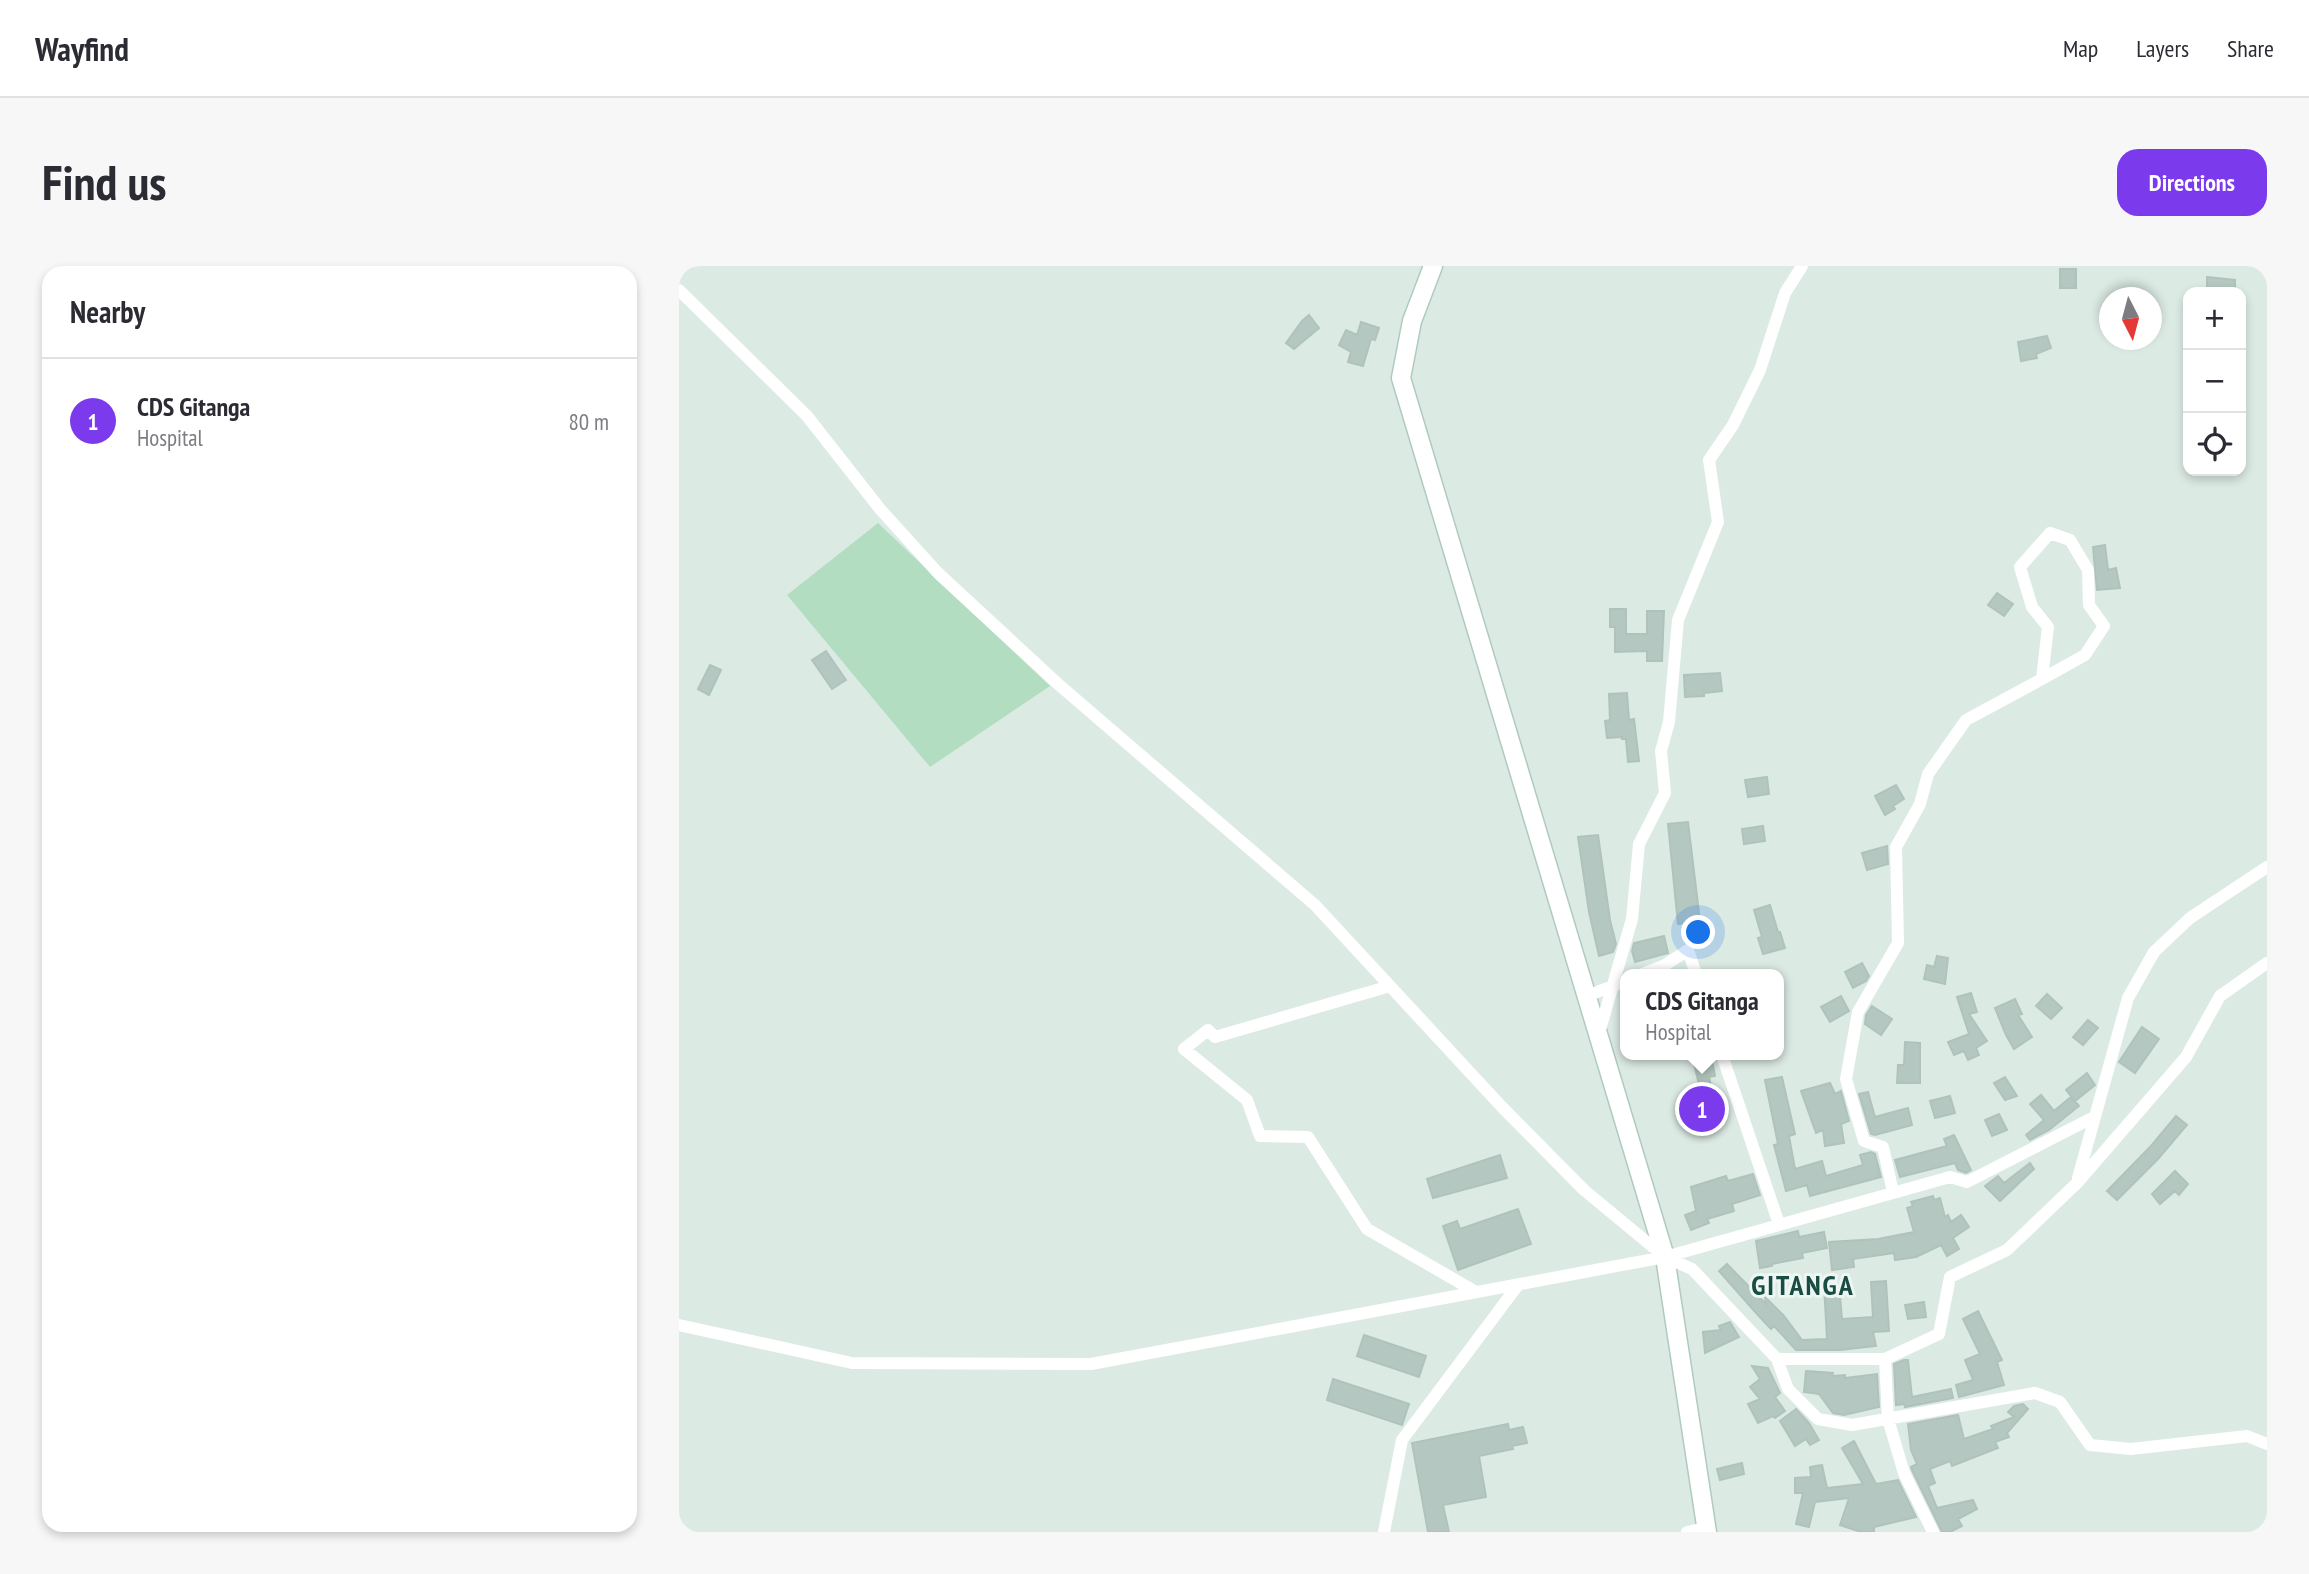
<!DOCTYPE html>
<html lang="en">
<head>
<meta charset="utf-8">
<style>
	:root { --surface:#fff; --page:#f7f7f7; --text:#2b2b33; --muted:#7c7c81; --line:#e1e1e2; --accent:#7c3aed }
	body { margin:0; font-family:"PT Sans Narrow",sans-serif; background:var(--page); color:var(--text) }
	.controls { position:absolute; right:21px; top:21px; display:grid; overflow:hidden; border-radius:14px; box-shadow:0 4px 10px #0003 }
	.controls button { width:63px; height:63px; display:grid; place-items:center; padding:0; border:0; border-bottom:2px solid var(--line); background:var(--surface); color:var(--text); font:35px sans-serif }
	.compass { position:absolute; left:1420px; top:21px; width:63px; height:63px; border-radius:50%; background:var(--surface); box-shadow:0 4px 10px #0003; rotate:174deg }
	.you { position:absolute; left:1020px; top:667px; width:24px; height:24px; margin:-18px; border:5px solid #fff; border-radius:50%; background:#1a73e8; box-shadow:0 0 0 10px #1a73e833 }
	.badge { display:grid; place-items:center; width:46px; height:46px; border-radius:50%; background:var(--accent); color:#fff; font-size:23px; font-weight:700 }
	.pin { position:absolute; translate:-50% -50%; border:4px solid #fff; box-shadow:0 2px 7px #0006 }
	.popup { position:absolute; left:941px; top:703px; width:164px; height:91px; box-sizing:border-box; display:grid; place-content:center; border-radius:14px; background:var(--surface); filter:drop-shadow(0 2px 5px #0005); font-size:23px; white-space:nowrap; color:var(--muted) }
	.popup b { font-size:26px; color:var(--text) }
	.popup::after { content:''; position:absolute; left:50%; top:100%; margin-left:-14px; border:14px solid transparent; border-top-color:var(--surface) }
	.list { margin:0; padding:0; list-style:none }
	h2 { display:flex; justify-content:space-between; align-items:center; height:91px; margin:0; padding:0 28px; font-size:30px }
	h2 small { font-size:23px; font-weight:400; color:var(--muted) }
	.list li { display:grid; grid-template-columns:46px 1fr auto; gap:21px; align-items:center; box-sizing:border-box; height:126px; padding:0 28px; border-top:2px solid var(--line) }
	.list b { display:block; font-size:26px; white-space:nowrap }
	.list p { margin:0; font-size:23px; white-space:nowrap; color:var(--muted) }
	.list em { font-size:23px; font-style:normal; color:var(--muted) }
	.icon { flex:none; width:38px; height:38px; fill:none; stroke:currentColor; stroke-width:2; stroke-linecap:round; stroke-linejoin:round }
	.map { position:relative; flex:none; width:1588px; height:1266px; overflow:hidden; border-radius:21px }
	header { display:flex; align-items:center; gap:42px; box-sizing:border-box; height:98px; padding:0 35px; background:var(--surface); border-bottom:2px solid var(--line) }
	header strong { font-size:33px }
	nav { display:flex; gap:38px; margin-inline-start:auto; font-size:24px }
	.intro { display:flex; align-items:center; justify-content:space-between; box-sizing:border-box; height:168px; padding:0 42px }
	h1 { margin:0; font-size:49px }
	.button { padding:18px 32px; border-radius:21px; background:var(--accent); color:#fff; font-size:24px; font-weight:700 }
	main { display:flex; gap:42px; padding:0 42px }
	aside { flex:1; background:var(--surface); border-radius:21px; box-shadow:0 4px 10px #0003 }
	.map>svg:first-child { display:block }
</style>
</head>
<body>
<header>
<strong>Wayfind</strong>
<nav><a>Map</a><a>Layers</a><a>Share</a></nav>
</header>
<div class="intro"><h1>Find us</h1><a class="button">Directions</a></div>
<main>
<aside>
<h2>Nearby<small></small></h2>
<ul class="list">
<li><span class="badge">1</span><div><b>CDS Gitanga</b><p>Hospital</p></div><em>80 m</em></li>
</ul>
</aside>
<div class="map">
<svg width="1588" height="1266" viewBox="0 0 1588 1266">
	<rect width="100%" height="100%" fill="#dceae4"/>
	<path fill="#b3ddc1" d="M 199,257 L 371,420 L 251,501 L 108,329 Z"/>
	<path fill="#b5c7c1" stroke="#afc3bc" stroke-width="2" d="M 1381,3 L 1397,3 L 1397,22 L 1381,22 Z
		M 1528,11 L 1556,14 L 1556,26 L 1528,26 Z
		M 630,49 L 640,62 L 615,83 L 607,77 L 623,55 Z
		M 682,56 L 700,62 L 696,74 L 692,73 L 684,100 L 669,96 L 672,86 L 660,79 L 667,64 L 678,69 Z
		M 1368,70 L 1372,82 L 1357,88 L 1358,92 L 1342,95 L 1339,76 Z
		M 1426,279 L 1429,304 L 1437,302 L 1441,322 L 1418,324 L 1414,281 Z
		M 1318,327 L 1334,338 L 1325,350 L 1309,339 Z
		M 931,343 L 947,343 L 947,368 L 968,368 L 968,345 L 985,345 L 983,395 L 968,395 L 968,385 L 936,386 L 936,361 L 931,361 Z
		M 147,385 L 167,414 L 153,423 L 133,394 Z
		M 31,399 L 42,404 L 30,429 L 19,423 Z
		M 1041,407 L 1043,425 L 1025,427 L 1025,430 L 1006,431 L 1005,409 Z
		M 948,427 L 950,454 L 955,453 L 960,495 L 949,496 L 947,473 L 943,473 L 943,471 L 928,472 L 926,455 L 931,454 L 930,428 Z
		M 1088,511 L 1090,528 L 1069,531 L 1066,514 Z
		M 1217,519 L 1225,533 L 1214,540 L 1216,543 L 1206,549 L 1196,530 Z
		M 1009,556 L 1021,655 L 999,658 L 989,558 Z
		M 1084,560 L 1086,575 L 1065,578 L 1063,563 Z
		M 919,569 L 931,654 L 937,678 L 934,686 L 920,690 L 910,646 L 899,571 Z
		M 1208,580 L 1209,598 L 1188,604 L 1183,587 Z
		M 1091,639 L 1099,666 L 1101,666 L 1106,682 L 1084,688 L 1079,672 L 1083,671 L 1075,644 Z
		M 985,670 L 989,687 L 956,696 L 953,685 L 955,677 Z
		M 1258,690 L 1269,692 L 1266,718 L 1245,713 L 1248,699 L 1255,701 Z
		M 1183,697 L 1190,710 L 1187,715 L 1174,722 L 1166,706 Z
		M 1292,727 L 1298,746 L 1290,748 L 1308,775 L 1297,782 L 1300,789 L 1289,794 L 1285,785 L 1275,789 L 1269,776 L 1290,768 L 1278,731 Z
		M 1368,728 L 1383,742 L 1372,753 L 1357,740 Z
		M 1162,730 L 1170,745 L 1151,756 L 1142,741 Z
		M 1336,733 L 1343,748 L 1339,749 L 1353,771 L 1335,783 L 1327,769 L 1316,742 Z
		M 1193,740 L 1213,753 L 1202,769 L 1186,758 L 1187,749 Z
		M 1409,754 L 1419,762 L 1404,779 L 1394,771 Z
		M 1463,761 L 1480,773 L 1456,807 L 1440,796 Z
		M 1226,776 L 1241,777 L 1241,817 L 1218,817 L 1219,799 L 1225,799 Z
		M 1013,789 L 1032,789 L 1036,810 L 1030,811 L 1041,860 L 1015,866 L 1005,827 L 1021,823 Z
		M 1408,807 L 1416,819 L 1396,835 L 1387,824 Z
		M 1103,811 L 1116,868 L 1110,870 L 1116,903 L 1143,895 L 1147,910 L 1184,899 L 1181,889 L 1192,886 L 1196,888 L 1202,911 L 1131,930 L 1128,919 L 1107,925 L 1095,879 L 1099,878 L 1086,814 Z
		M 1326,811 L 1338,830 L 1326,834 L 1315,817 Z
		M 1151,817 L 1156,828 L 1162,825 L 1170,855 L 1162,858 L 1165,877 L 1146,880 L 1144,864 L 1137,867 L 1122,825 Z
		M 1189,826 L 1196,851 L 1229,842 L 1233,859 L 1196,869 L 1192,868 L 1180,828 Z
		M 1362,829 L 1375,845 L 1392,831 L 1400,840 L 1370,864 L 1351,874 L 1347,869 L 1365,854 L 1351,838 Z
		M 1271,830 L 1276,847 L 1256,852 L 1251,835 Z
		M 1320,848 L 1328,864 L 1313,870 L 1306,854 Z
		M 1497,850 L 1508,859 L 1479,893 L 1438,934 L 1428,925 L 1472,880 Z
		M 1275,869 L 1292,904 L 1287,907 L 1279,904 L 1276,897 L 1221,911 L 1216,894 L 1268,880 L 1265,873 Z
		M 821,889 L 828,912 L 754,932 L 748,913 Z
		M 1351,897 L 1355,903 L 1321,935 L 1306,920 L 1319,910 L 1325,917 Z
		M 1496,905 L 1509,918 L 1500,929 L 1496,925 L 1481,938 L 1473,928 Z
		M 1074,908 L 1081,929 L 1053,938 L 1055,945 L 1028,953 L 1030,957 L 1012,964 L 1006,949 L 1017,945 L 1012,921 L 1047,910 L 1049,915 Z
		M 1254,930 L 1255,934 L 1261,932 L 1266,951 L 1269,949 L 1272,956 L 1282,949 L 1290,961 L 1274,972 L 1280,983 L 1268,990 L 1262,979 L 1237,991 L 1216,994 L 1215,987 L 1174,993 L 1175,1001 L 1153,1004 L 1150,976 L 1199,973 L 1235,966 L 1228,942 L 1234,940 L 1232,936 Z
		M 839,943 L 852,978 L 779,1004 L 764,960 L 778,955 L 781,963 Z
		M 1119,965 L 1120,971 L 1145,966 L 1148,982 L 1123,987 L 1124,992 L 1093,998 L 1093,1000 L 1081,1002 L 1077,975 Z
		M 1048,998 L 1087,1038 L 1086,1031 L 1105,1050 L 1123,1074 L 1148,1073 L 1145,1019 L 1160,1018 L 1163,1053 L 1194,1051 L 1192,1016 L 1207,1015 L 1210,1065 L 1194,1066 L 1197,1080 L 1161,1084 L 1117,1084 L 1095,1060 L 1092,1063 L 1078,1048 L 1040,1005 Z
		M 1245,1036 L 1247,1051 L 1229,1053 L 1226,1039 Z
		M 1299,1045 L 1323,1094 L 1318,1096 L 1325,1119 L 1280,1131 L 1277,1119 L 1294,1114 L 1286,1094 L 1301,1088 L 1284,1053 Z
		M 1051,1056 L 1060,1071 L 1026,1087 L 1024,1066 L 1042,1064 L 1040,1060 Z
		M 685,1069 L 747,1090 L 740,1111 L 678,1090 Z
		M 1225,1094 L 1229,1094 L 1233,1131 L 1272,1123 L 1274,1132 L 1226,1141 L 1225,1138 L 1217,1139 L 1215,1098 Z
		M 1073,1100 L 1089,1102 L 1101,1127 L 1096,1131 L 1106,1145 L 1096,1152 L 1094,1150 L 1079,1157 L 1069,1138 L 1081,1133 L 1071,1121 L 1081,1113 Z
		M 1127,1105 L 1154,1107 L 1153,1110 L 1166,1109 L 1166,1112 L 1198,1108 L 1200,1141 L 1165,1149 L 1154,1147 L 1140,1128 L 1125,1126 Z
		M 654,1113 L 730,1138 L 723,1159 L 648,1134 Z
		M 1344,1138 L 1349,1143 L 1328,1167 L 1330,1171 L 1316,1176 L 1319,1182 L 1273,1200 L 1271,1195 L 1251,1203 L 1256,1217 L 1249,1220 L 1258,1242 L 1294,1234 L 1298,1243 L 1279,1253 L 1283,1260 L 1271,1266 L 1263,1266 L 1233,1204 L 1232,1201 L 1238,1198 L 1232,1184 L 1229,1158 L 1279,1149 L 1285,1173 L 1314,1163 L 1312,1160 L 1335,1151 L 1329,1146 L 1335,1140 Z
		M 1117,1143 L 1130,1157 L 1140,1174 L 1131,1179 L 1127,1173 L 1116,1180 L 1101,1155 Z
		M 829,1158 L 830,1164 L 844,1161 L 848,1177 L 833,1180 L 834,1183 L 800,1190 L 807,1231 L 764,1239 L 770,1266 L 749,1266 L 733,1177 Z
		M 1175,1175 L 1197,1218 L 1219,1214 L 1237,1251 L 1195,1261 L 1195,1266 L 1182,1266 L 1161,1259 L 1170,1232 L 1136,1236 L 1130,1261 L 1117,1258 L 1124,1227 L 1116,1227 L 1116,1212 L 1132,1211 L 1131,1201 L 1143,1199 L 1148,1222 L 1184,1218 L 1163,1182 Z
		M 1063,1197 L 1065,1208 L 1041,1214 L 1038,1203 Z"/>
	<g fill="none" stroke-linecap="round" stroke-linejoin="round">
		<defs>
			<path id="secondary" d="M 754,0 L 733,55 L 722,112 L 986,991 L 1028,1266"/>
		</defs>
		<use href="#secondary" stroke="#afcac2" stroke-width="21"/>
		<path stroke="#fff" stroke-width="12" d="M 0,24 L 128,150 L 201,243 L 259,307 L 379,418 L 636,639 L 822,840 L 905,924 L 986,991 L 1013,1003 L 1098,1093 L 1109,1123 L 1139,1153 L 1173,1159 L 1356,1127 L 1381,1136 L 1411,1179 L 1452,1183 L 1568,1170 L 1588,1178
			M 963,708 L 986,699 L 1009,684 L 1017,708
			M 711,720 L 536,771 L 529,764 L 505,783 L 568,834 L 581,870 L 629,871 L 688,963 L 797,1026
			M 908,730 L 946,715
			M 920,767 L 953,653 L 960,578 L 986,527 L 982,485 L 990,456 L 999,354 L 1039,256 L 1030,194 L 1054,159 L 1081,104 L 1106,27 L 1123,0
			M 1043,789 L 1100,958
			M 1399,912 L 1449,732 L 1475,686 L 1511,652 L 1588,601
			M 1214,926 L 1204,881 L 1185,875 L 1167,813 L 1179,746 L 1219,677 L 1217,581 L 1241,538 L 1249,508 L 1287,454 L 1363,413 L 1369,361 L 1353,341 L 1341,301 L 1371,267 L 1391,274 L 1409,304 L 1410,339 L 1425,360 L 1406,389 L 1363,413
			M 0,1059 L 173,1097 L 412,1098 L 986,991 L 1271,911 L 1288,916 L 1415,851
			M 1098,1093 L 1206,1093 L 1260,1068 L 1271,1011 L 1328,984 L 1398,917 L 1507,791 L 1541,730 L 1588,697
			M 1206,1093 L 1209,1153 L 1225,1207 L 1254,1266
			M 705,1266 L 723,1174 L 839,1019
			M 1008,1266 L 1027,1262"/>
		<use href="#secondary" stroke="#fff" stroke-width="18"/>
	</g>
	<g text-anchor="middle" stroke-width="6" stroke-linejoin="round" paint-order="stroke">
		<g font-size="28" font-weight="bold" letter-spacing="2" fill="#194c43" stroke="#edf6f2">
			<text x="1124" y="1029">GITANGA</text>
		</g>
	</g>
</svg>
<div class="controls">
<button>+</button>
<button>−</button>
<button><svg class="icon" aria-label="locate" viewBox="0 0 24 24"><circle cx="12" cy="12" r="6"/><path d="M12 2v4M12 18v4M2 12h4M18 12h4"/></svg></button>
</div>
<svg class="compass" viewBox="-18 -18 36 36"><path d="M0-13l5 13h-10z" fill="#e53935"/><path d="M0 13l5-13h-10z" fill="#7c7c81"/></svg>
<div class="you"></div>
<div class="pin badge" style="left:1023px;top:843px">1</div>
<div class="popup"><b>CDS Gitanga</b>Hospital</div>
</div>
</main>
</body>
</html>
